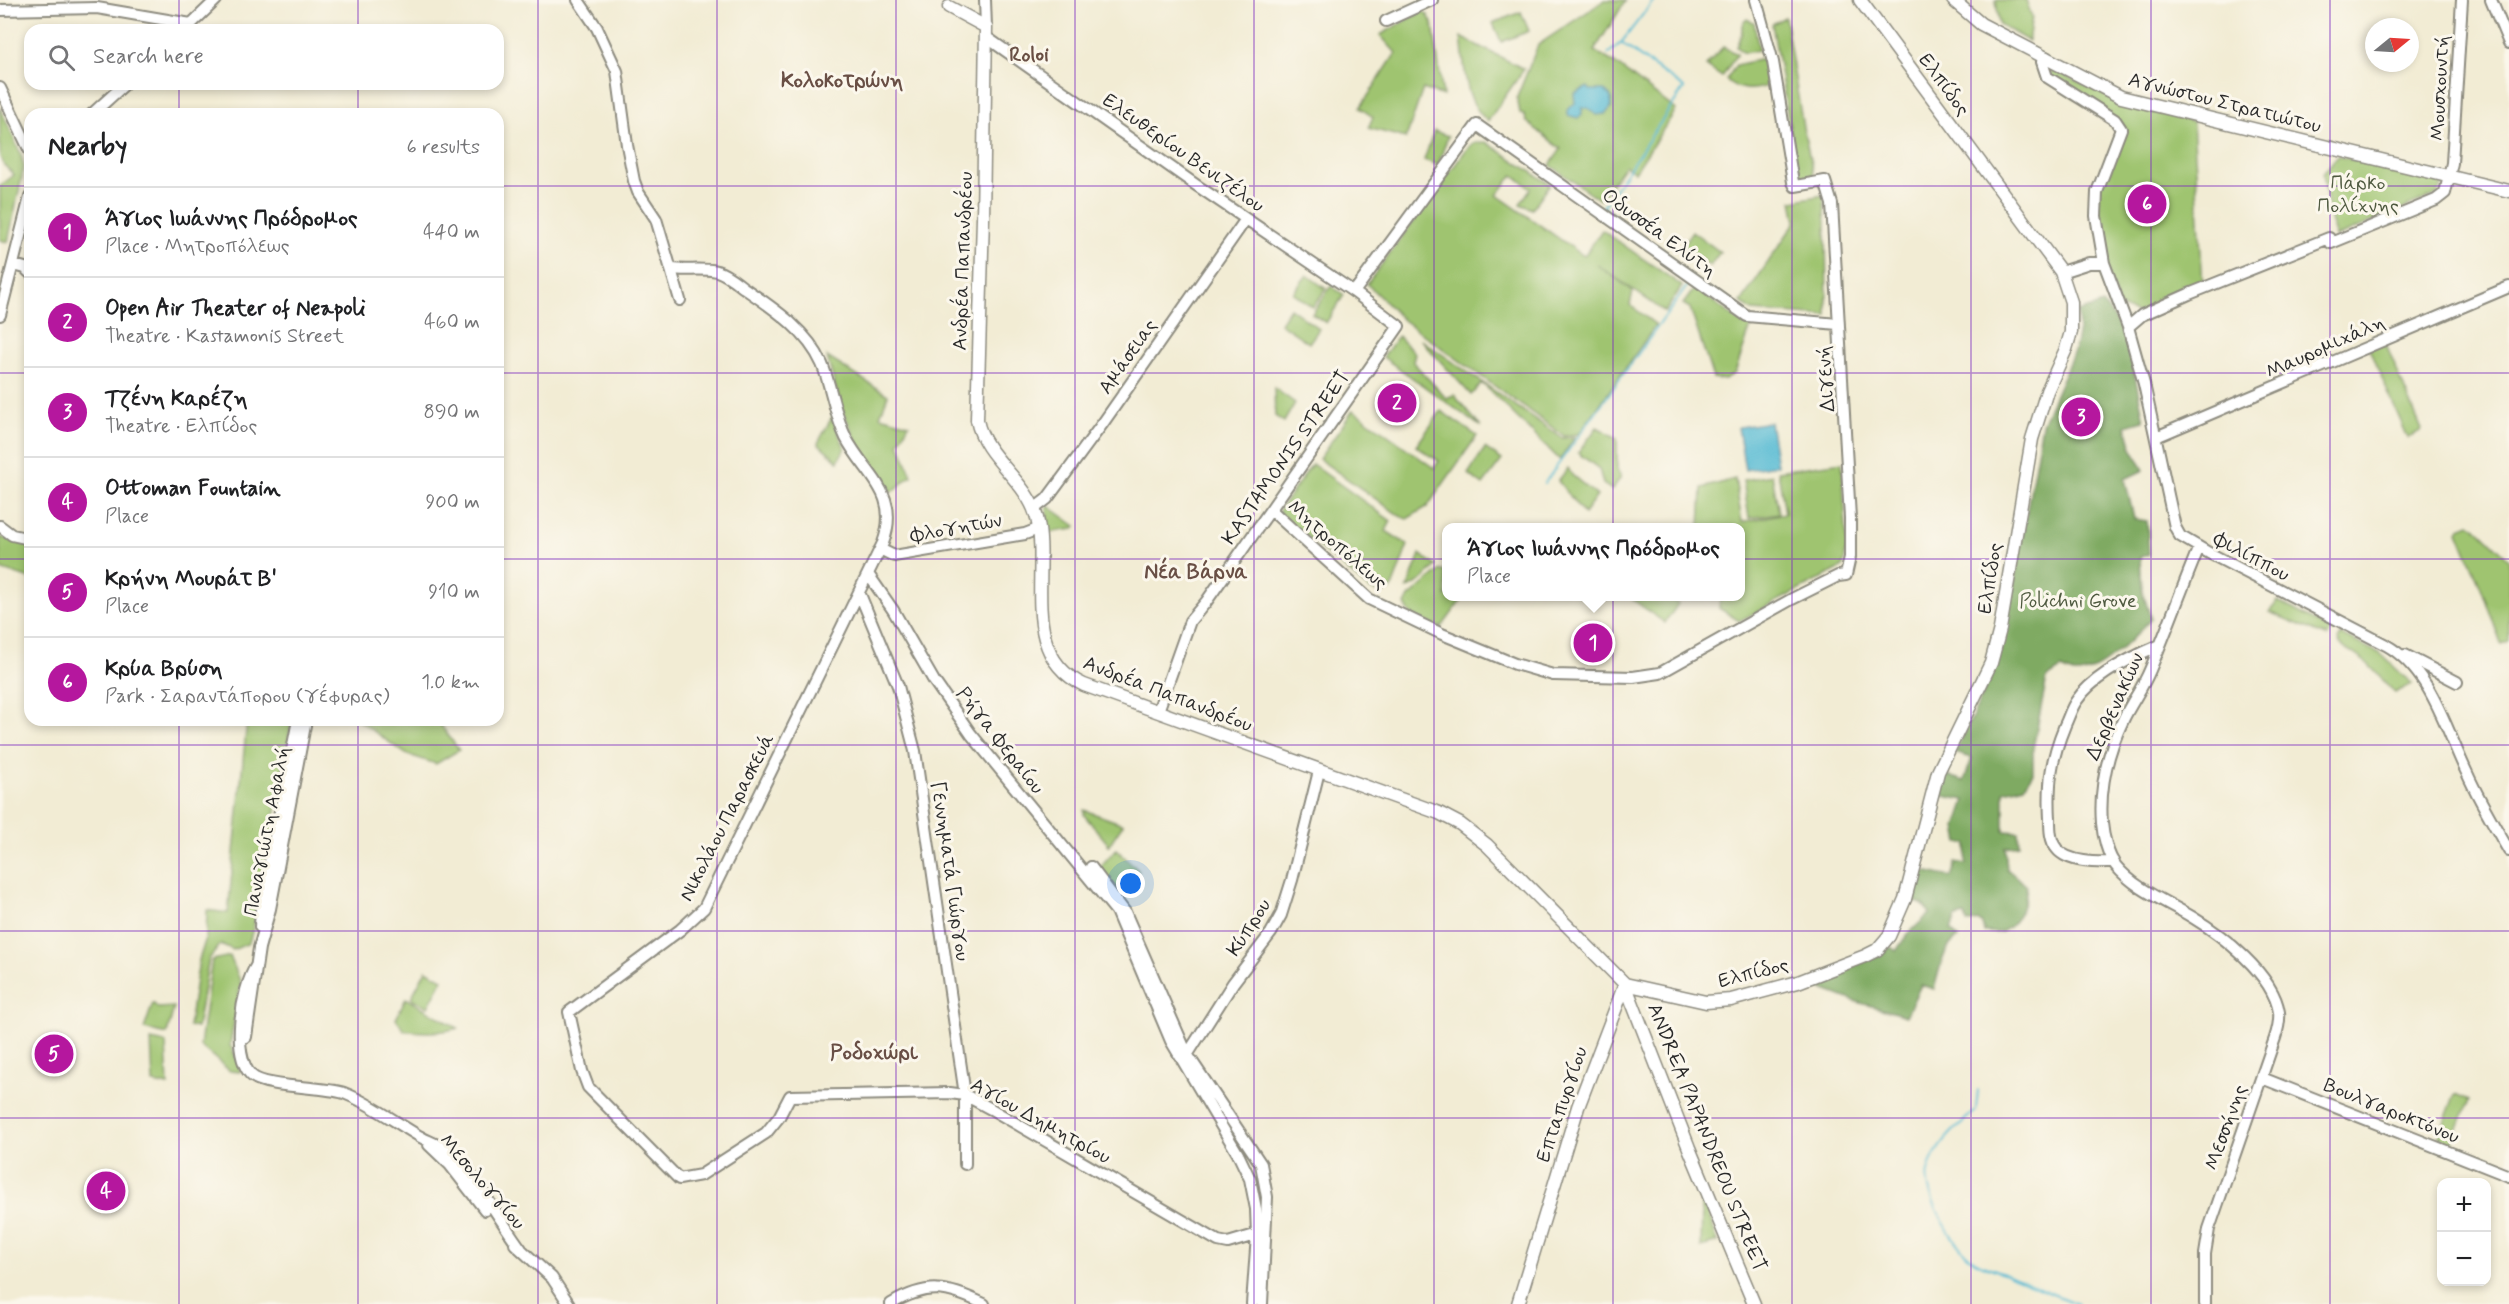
<!DOCTYPE html>
<html lang="en">
<head>
<meta charset="utf-8">
<style>
	:root { --surface:#fff; --page:#f6f6f6; --text:#202124; --muted:#757577; --line:#e0e0e0; --accent:#b5179e }
	body { margin:0; font-family:Mynerve,sans-serif; background:var(--page); color:var(--text) }
	.controls { position:absolute; right:18px; bottom:18px; display:grid; overflow:hidden; border-radius:12px; box-shadow:0 3px 9px #0003 }
	.controls button { width:54px; height:54px; display:grid; place-items:center; padding:0; border:0; border-bottom:2px solid var(--line); background:var(--surface); color:var(--text); font:30px sans-serif }
	.compass { position:absolute; left:2365px; top:18px; width:54px; height:54px; border-radius:50%; background:var(--surface); box-shadow:0 3px 9px #0003; rotate:72deg }
	.you { position:absolute; left:1131px; top:884px; width:21px; height:21px; margin:-15px; border:4px solid #fff; border-radius:50%; background:#1a73e8; box-shadow:0 0 0 9px #1a73e833 }
	.badge { display:grid; place-items:center; width:39px; height:39px; border-radius:50%; background:var(--accent); color:#fff; font-size:20px; font-weight:700 }
	.pin { position:absolute; translate:-50% -50%; border:3px solid #fff; box-shadow:0 2px 6px #0006 }
	.popup { position:absolute; left:1442px; top:523px; width:303px; height:78px; box-sizing:border-box; display:grid; place-content:center; border-radius:12px; background:var(--surface); filter:drop-shadow(0 2px 4px #0005); font-size:20px; white-space:nowrap; color:var(--muted) }
	.popup b { font-size:22px; color:var(--text) }
	.popup::after { content:''; position:absolute; left:50%; top:100%; margin-left:-12px; border:12px solid transparent; border-top-color:var(--surface) }
	.list { margin:0; padding:0; list-style:none }
	h2 { display:flex; justify-content:space-between; align-items:center; height:78px; margin:0; padding:0 24px; font-size:26px }
	h2 small { font-size:20px; font-weight:400; color:var(--muted) }
	.list li { display:grid; grid-template-columns:39px 1fr auto; gap:18px; align-items:center; box-sizing:border-box; height:90px; padding:0 24px; border-top:2px solid var(--line) }
	.list b { display:block; font-size:22px; white-space:nowrap }
	.list p { margin:0; font-size:20px; white-space:nowrap; color:var(--muted) }
	.list em { font-size:20px; font-style:normal; color:var(--muted) }
	.icon { flex:none; width:33px; height:33px; fill:none; stroke:currentColor; stroke-width:2; stroke-linecap:round; stroke-linejoin:round }
	.map { position:relative; flex:none; width:2509px; height:1304px; overflow:hidden }
	.search { position:absolute; background:var(--surface); box-shadow:0 3px 9px #0003; left:24px; top:24px; width:480px; height:66px; display:flex; align-items:center; gap:15px; box-sizing:border-box; padding:0 21px; border-radius:18px; color:var(--muted); font-size:22px }
	.panel { position:absolute; background:var(--surface); box-shadow:0 3px 9px #0003; left:24px; top:108px; width:480px; height:618px; border-radius:18px }
	.map>svg:first-child { display:block }
</style>
</head>
<body>
<div class="map">
<svg width="2509" height="1304" viewBox="0 0 2509 1304">
	<rect width="100%" height="100%" fill="#fbf7ec"/>
	<filter id="ink" filterUnits="userSpaceOnUse"><feTurbulence type="fractalNoise" baseFrequency=".0167" numOctaves="2"/><feDisplacementMap in="SourceGraphic" scale="12" xChannelSelector="R" yChannelSelector="G"/><feConvolveMatrix kernelMatrix="1 2 1 2 8 2 1 2 1" color-interpolation-filters="sRGB"/></filter>
	<filter id="wash" filterUnits="userSpaceOnUse"><feTurbulence type="fractalNoise" baseFrequency=".008" numOctaves="4" result="noise"/><feDisplacementMap in="SourceGraphic" scale="24" xChannelSelector="R" yChannelSelector="G"/><feGaussianBlur stdDeviation="1.35" result="paint"/><feColorMatrix in="noise" values="0 0 0 0 0 0 0 0 0 0 0 0 0 0 0 0 0 1.4 0 .05"/><feComposite in="paint" operator="in"/></filter>
	<g filter="url(#wash)">
		<rect width="100%" height="100%" fill="#f2ecd4"/>
		<path fill="#9fc46f" stroke="#65784d" stroke-width="1.5" d="M 1605,0 L 1626,0 L 1594,51 L 1613,62 L 1676,110 L 1635,172 L 1625,165 L 1600,200 L 1550,165 L 1561,149 L 1526,121 L 1525,116 L 1520,113 L 1517,97 L 1538,45 Z
			M 1996,0 L 2026,0 L 2032,17 L 2028,41 L 1999,24 Z
			M 1423,11 L 1428,15 L 1433,25 L 1443,96 L 1423,89 L 1406,138 L 1368,128 L 1373,117 L 1360,108 L 1396,53 L 1380,35 Z
			M 1521,12 L 1529,31 L 1501,42 L 1493,23 Z
			M 1785,17 L 1803,127 L 1814,177 L 1799,180 L 1772,24 Z
			M 1746,19 L 1754,22 L 1759,50 L 1744,53 L 1736,47 L 1742,32 L 1742,25 Z
			M 1461,37 L 1524,69 L 1488,121 C 1463,102 1465,66 1461,37 Z
			M 1723,47 L 1737,54 L 1722,77 L 1706,66 Z
			M 1763,59 L 1767,86 C 1751,91 1739,91 1726,80 L 1736,65 Z
			M 2050,68 L 2121,103 L 2193,122 L 2203,286 L 2142,315 L 2119,307 L 2104,263 L 2097,192 L 2121,129 L 2053,83 Z
			M 0,107 L 21,155 L 24,167 L 8,242 L 0,240 L 0,186 L 14,175 L 4,165 L 0,157 Z
			M 1434,131 L 1448,136 L 1438,165 L 1424,160 Z
			M 1486,142 L 1550,184 L 1532,209 L 1520,204 L 1531,188 L 1513,175 L 1497,195 L 1584,256 L 1602,230 L 1682,286 L 1665,312 L 1596,264 L 1633,291 L 1630,305 L 1656,325 L 1579,434 L 1564,436 L 1403,320 L 1367,284 L 1466,150 L 1473,143 Z
			M 2337,156 L 2342,157 L 2444,183 L 2438,194 L 2336,237 L 2330,219 L 2323,174 Z
			M 1823,195 L 1826,222 L 1827,316 L 1752,311 L 1741,302 L 1796,221 L 1792,201 Z
			M 1692,231 L 1720,252 L 1710,266 L 1682,245 Z
			M 1307,275 L 1326,289 L 1313,307 L 1293,293 Z
			M 1331,286 L 1344,295 L 1326,323 L 1312,314 Z
			M 1695,288 L 1743,324 L 1751,326 L 1735,373 L 1725,380 L 1713,378 L 1690,308 L 1683,304 Z
			M 1290,308 L 1319,329 L 1309,343 L 1280,323 Z
			M 1398,336 L 1415,353 L 1413,362 L 1446,398 L 1454,395 L 1481,427 L 1383,357 Z
			M 1420,339 L 1562,438 L 1575,437 L 1560,460 L 1482,383 L 1471,395 Z
			M 2384,340 L 2422,430 L 2408,438 L 2368,347 Z
			M 827,357 L 888,395 L 880,416 L 909,424 L 899,443 L 912,476 C 902,480 900,488 891,492 L 858,445 L 840,404 Z
			M 1274,388 L 1295,403 L 1284,422 L 1275,416 Z
			M 1353,410 L 1434,468 L 1439,461 L 1416,446 L 1441,411 L 1477,436 L 1427,507 L 1407,519 L 1400,516 L 1319,459 Z
			M 832,417 L 845,448 L 838,461 L 818,443 Z
			M 1597,427 L 1617,438 L 1617,469 L 1621,477 L 1612,490 L 1603,484 L 1599,469 L 1578,453 Z
			M 1485,448 L 1502,460 L 1483,485 L 1468,474 Z
			M 1842,462 L 1847,547 L 1843,567 L 1739,621 L 1719,608 L 1720,597 L 1740,596 L 1740,528 L 1700,528 L 1702,488 L 1735,479 L 1742,522 L 1785,513 L 1778,471 Z
			M 1312,464 L 1391,521 L 1386,531 L 1408,545 L 1391,590 L 1382,593 L 1369,589 L 1278,512 Z
			M 1568,468 L 1572,475 L 1597,496 L 1584,514 L 1558,481 Z
			M 1772,475 L 1779,513 L 1749,518 L 1743,480 Z
			M 1047,505 L 1076,526 L 1073,529 L 1047,533 Z
			M 2470,524 L 2475,526 L 2509,559 L 2509,641 L 2501,644 L 2482,590 L 2458,531 L 2460,528 Z
			M 0,537 L 30,546 L 30,579 L 0,569 Z
			M 1420,554 L 1436,566 L 1421,581 L 1407,589 Z
			M 1441,570 L 1446,573 L 1446,596 L 1464,597 L 1441,628 L 1411,615 L 1405,605 L 1409,597 Z
			M 1634,597 L 1668,597 L 1678,604 L 1665,623 L 1632,599 Z
			M 2278,601 L 2331,630 L 2328,637 L 2269,612 Z
			M 2341,635 L 2381,654 L 2412,684 L 2395,693 L 2368,664 L 2340,644 L 2338,640 Z
			M 247,720 L 292,720 L 259,907 L 249,943 L 233,950 L 221,944 L 209,959 L 197,1028 L 189,1026 L 199,960 L 206,938 L 207,910 L 228,913 Z
			M 358,720 L 437,720 L 459,750 L 436,764 L 406,754 Z
			M 1084,810 L 1123,824 L 1109,845 L 1084,815 Z
			M 1116,849 L 1139,871 L 1118,894 L 1098,869 Z
			M 230,956 L 241,983 L 230,1045 L 240,1065 L 240,1072 L 230,1071 L 200,1046 L 212,960 Z
			M 426,970 L 443,979 L 428,1007 L 411,998 Z
			M 406,998 L 458,1028 C 440,1033 423,1033 404,1030 L 396,1019 Z
			M 153,1003 L 158,1008 L 174,1007 L 167,1034 L 144,1029 Z
			M 151,1040 L 166,1043 L 168,1086 L 153,1083 Z
			M 2455,1094 L 2469,1100 L 2452,1143 L 2438,1138 Z
			M 1705,1203 L 1718,1242 L 1701,1247 L 1702,1204 Z"/>
		<path fill="#7faa62" stroke="#556a46" stroke-width="1.5" d="M 2103,304 C 2132,334 2135,382 2144,420 L 2126,425 L 2131,446 L 2144,470 L 2125,479 L 2134,519 L 2147,521 L 2149,555 L 2140,557 L 2142,589 L 2151,619 C 2135,636 2099,676 2075,674 C 2071,674 2065,671 2061,669 L 2047,678 L 2033,748 L 2033,773 L 2025,786 L 2004,791 L 2004,831 L 2018,832 L 2019,845 L 2005,847 L 2007,869 L 2027,886 C 2025,903 2020,923 2003,931 C 1998,934 1990,932 1984,932 L 1982,924 L 1978,920 L 1967,923 L 1965,915 L 1956,917 L 1951,930 L 1958,938 C 1943,946 1939,973 1934,989 L 1921,985 L 1906,1016 L 1854,1001 L 1812,985 L 1812,981 L 1877,956 L 1891,947 L 1896,951 L 1907,935 L 1930,913 L 1922,904 L 1910,900 L 1918,870 L 1951,877 L 1956,862 L 1966,864 L 1967,844 L 1959,842 L 1956,827 L 1965,800 L 1938,795 L 1942,774 L 1964,781 L 1972,758 L 1955,753 L 1983,694 L 2014,584 L 2042,424 L 2075,349 L 2079,330 L 2078,312 Z"/>
		<path fill="#55bad3" stroke="#40727f" stroke-width="1.5" d="M 1588,87 L 1590,90 L 1604,90 L 1611,97 L 1611,108 L 1605,114 L 1596,115 L 1588,108 L 1582,108 L 1582,114 L 1578,118 L 1567,115 L 1567,110 L 1575,103 L 1574,94 Z
			M 1770,422 L 1777,465 L 1745,470 L 1738,427 Z"/>
		<g fill="none" stroke-linecap="round" stroke-linejoin="round">
			<path stroke="#55bad3" stroke-width="2" d="M 1608,54 L 1621,43 L 1654,0
				M 1613,215 L 1603,207 L 1684,88 L 1621,43
				M 1544,484 L 1690,282
				M 1978,1090 L 1976,1110 C 1958,1126 1934,1146 1928,1171 C 1923,1192 1954,1247 1972,1259 C 1981,1266 1995,1269 2006,1274 C 2030,1284 2053,1295 2078,1304"/>
		</g>
	</g>
	<g filter="url(#ink)">
		<g fill="none" stroke-linecap="round" stroke-linejoin="round">
			<defs>
				<path id="tertiary" d="M 578,0 L 597,28 L 617,71 L 627,145 L 634,181 L 638,192 L 656,219 L 680,300
					M 985,0 L 986,27
					M 2491,0 L 2509,43
					M 0,10 L 97,8 L 191,24
					M 1386,21 L 1432,0
					M 187,28 L 216,0
					M 986,37 L 1196,185 L 1354,292 L 1399,326 L 1206,602 L 1190,621 L 1158,711
					M 2046,57 L 2042,62 L 2047,77 L 2115,120 L 2121,129 L 2097,192 L 2096,216 L 2104,263
					M 0,88 L 30,151
					M 92,114 L 125,84
					M 2331,243 L 2436,200 L 2445,193 L 2452,163 L 2462,0
					M 14,265 L 25,268 L 30,273
					M 672,269 C 687,271 702,268 717,271 C 727,274 736,282 744,288 C 773,308 807,330 822,364 C 832,388 834,414 846,438 C 866,476 901,493 883,543 L 704,908 L 680,930 L 569,1012 L 582,1071 L 588,1087 L 679,1179 L 701,1175 L 766,1133 L 779,1117 L 790,1096 L 950,1093 L 965,1095 L 991,1109 L 1218,1241 L 1228,1243 L 1265,1232
					M 2061,272 L 2089,263 L 2104,263 L 2128,327 L 2144,384 L 2175,527 L 2180,536 L 2209,553 L 2386,645 C 2432,671 2445,728 2467,773 C 2479,800 2494,825 2509,851
					M 1354,292 L 1477,125 L 1747,316 L 1838,324
					M 0,315 L 30,197
					M 2128,327 L 2142,315 L 2189,294 L 2329,238
					M 2156,437 L 2509,287
					M 1034,509 L 1047,499 L 1103,423 L 1246,219
					M 1271,510 L 1369,599 L 1442,634 L 1515,664 L 1553,675 L 1633,677 L 1660,673 L 1792,599 L 1838,576 L 1846,575 L 1850,557 L 1850,518 L 1832,204 L 1825,181 L 1795,186 L 1793,182 L 1773,62 L 1756,0
					M 0,526 L 12,535 L 30,539
					M 2199,547 C 2182,588 2167,630 2150,670 C 2143,687 2132,702 2124,718 C 2108,751 2099,786 2102,823 C 2103,836 2108,856 2116,866 C 2136,890 2166,901 2192,917 C 2222,935 2273,974 2279,1012 C 2280,1021 2278,1029 2275,1038 L 2209,1229 L 2205,1254 L 2205,1304
					M 880,549 L 894,556 L 1025,534 L 1038,529
					M 868,574 L 893,610 L 934,681 L 971,734 L 1116,911 L 1171,1041 L 1238,1154 L 1250,1179 L 1256,1209 L 1257,1235 L 1252,1304
					M 859,592 L 898,686 L 915,751 L 965,1095 L 965,1164
					M 2405,655 L 2457,682
					M 2113,861 C 2099,864 2067,862 2057,849 C 2050,841 2050,829 2050,819 C 2048,782 2051,759 2065,725 C 2069,717 2071,708 2077,700 C 2093,676 2134,656 2160,645
					M 1091,867 L 1125,912 L 1187,1054 L 1261,1164 L 1267,1197 L 1262,1304
					M 260,927 L 261,907 L 298,720
					M 256,966 C 241,989 231,1054 251,1075 C 263,1088 322,1086 344,1093 C 370,1103 395,1122 419,1136 C 430,1143 445,1146 455,1156 C 480,1184 499,1219 521,1249
					M 246,1037 L 259,948 L 270,909 L 306,720
					M 1184,1060 L 1233,983 L 1271,933 L 1281,915 L 1292,880 L 1319,771
					M 2262,1078 L 2509,1176
					M 429,1145 L 450,1165 L 485,1210
					M 515,1244 L 552,1278 L 569,1304
					M 891,1304 C 927,1283 947,1286 984,1304"/>
				<path id="secondary" d="M 1953,0 L 1981,24 L 2121,97 L 2509,191
					M 949,7 L 986,27 L 983,218 L 977,420 C 984,458 1027,480 1037,518 C 1050,572 1018,655 1084,685 L 1439,813 L 1460,824 L 1487,845 L 1625,984 L 1689,1148 L 1754,1304
					M 1625,984 L 1706,1002 L 1731,1000 L 1798,982 L 1865,956 L 1877,950 L 1889,936 L 1905,899 L 1938,772 L 1991,663 L 2000,629 L 2032,439 L 2047,391 L 2066,349 L 2071,332 L 2071,302 L 2061,272 L 1860,0
					M 1518,1304 L 1578,1107 L 1625,984"/>
			</defs>
			<use href="#tertiary" stroke="#8e8c80" stroke-width="14"/>
			<use href="#secondary" stroke="#8e8c80" stroke-width="15"/>
			<use href="#tertiary" stroke="#fff" stroke-width="10"/>
			<use href="#secondary" stroke="#fff" stroke-width="12"/>
		</g>
	</g>
	<path fill="none" stroke="#7b2cbf" stroke-width="1.5" stroke-opacity="0.55" d="M 179,0 L 179,30M 358,0 L 358,30M 538,0 L 538,1304M 717,0 L 717,1304M 896,0 L 896,1304M 1075,0 L 1075,1304M 1254,0 L 1254,1304M 1434,0 L 1434,1304M 1613,0 L 1613,1304M 1792,0 L 1792,1304M 1971,0 L 1971,1304M 2151,0 L 2151,1304M 2330,0 L 2330,1304M 179,84 L 179,114M 358,84 L 358,114M 0,186 L 30,186M 498,186 L 2509,186M 0,373 L 30,373M 498,373 L 2509,373M 0,559 L 30,559M 498,559 L 2509,559M 179,720 L 179,1304M 358,720 L 358,1304M 0,745 L 2509,745M 0,931 L 2509,931M 0,1118 L 2509,1118"/>
	<g text-anchor="middle" stroke-width="6" stroke-linejoin="round" paint-order="stroke">
		<g font-size="20" fill="#2b2b2b" stroke="#fbf7ec">
			<text transform="translate(1945 84) rotate(54)" y="7">Ελπίδος</text>
			<text transform="translate(2439 88) rotate(-87)" y="7">Μουσχουντή</text>
			<text transform="translate(2225 102) rotate(14)" y="7">Αγνώστου Στρατιώτου</text>
			<text transform="translate(1184 152) rotate(35)" y="7">Ελευθερίου Βενιζέλου</text>
			<text transform="translate(1660 232) rotate(36)" y="7">Οδυσσέα Ελύτη</text>
			<text transform="translate(962 261) rotate(-88)" y="7">Ανδρέα Παπανδρέου</text>
			<text transform="translate(2325 346) rotate(-24)" y="7">Μαυρομιχάλη</text>
			<text transform="translate(1127 356) rotate(-55)" y="7">Αμάσειας</text>
			<text transform="translate(1825 379) rotate(-94)" y="7">Διγενή</text>
			<text transform="translate(1285 457) rotate(-55)" y="7">KASTAMONIS STREET</text>
			<text transform="translate(956 527) rotate(-10)" y="7">Φλογητών</text>
			<text transform="translate(1338 544) rotate(41)" y="7">Μητροπόλεως</text>
			<text transform="translate(2252 556) rotate(28)" y="7">Φιλίππου</text>
			<text transform="translate(1989 578) rotate(-81)" y="7">Ελπίδος</text>
			<text transform="translate(1168 693) rotate(21)" y="7">Ανδρέα Παπανδρέου</text>
			<text transform="translate(2114 706) rotate(-66)" y="7">Δερβενακίων</text>
			<text transform="translate(1001 740) rotate(52)" y="7">Ρήγα Φεραίου</text>
			<text transform="translate(726 817) rotate(-63)" y="7">Νικολάου Παρασκευά</text>
			<text transform="translate(266 831) rotate(-79)" y="7">Παναγιώτη Αφαλή</text>
			<text transform="translate(951 871) rotate(82)" y="7">Γεννηματά Γιώργου</text>
			<text transform="translate(1248 927) rotate(-57)" y="7">Κύπρου</text>
			<text transform="translate(1753 972) rotate(-14)" y="7">Ελπίδος</text>
			<text transform="translate(1561 1104) rotate(-71)" y="7">Επταπυργίου</text>
			<text transform="translate(2392 1110) rotate(22)" y="7">Βουλγαροκτόνου</text>
			<text transform="translate(1041 1120) rotate(29)" y="7">Αγίου Δημητρίου</text>
			<text transform="translate(2225 1127) rotate(-70)" y="7">Μεσσήνης</text>
			<text transform="translate(1708 1137) rotate(68)" y="7">ANDREA PAPANDREOU STREET</text>
			<text transform="translate(483 1181) rotate(49)" y="7">Μεσολογγίου</text>
		</g>
		<g font-size="20" fill="#4e593f" stroke="#fbf7ec">
			<text x="2358" y="189">Πάρκο<tspan x="2358" dy="23">Πολίχνης</tspan></text>
			<text x="2078" y="607">Polichni Grove</text>
		</g>
		<g font-size="21" font-weight="bold" fill="#694f45" stroke="#fbf7ec">
			<text x="1029" y="61">Roloi</text>
			<text x="842" y="87">Κολοκοτρώνη</text>
			<text x="1196" y="578">Νέα Βάρνα</text>
			<text x="874" y="1059">Ροδοχώρι</text>
		</g>
	</g>
</svg>
<div class="controls">
<button>+</button>
<button>−</button>
</div>
<svg class="compass" viewBox="-18 -18 36 36"><path d="M0-13l5 13h-10z" fill="#e53935"/><path d="M0 13l5-13h-10z" fill="#757577"/></svg>
<div class="you"></div>
<div class="pin badge" style="left:1593px;top:643px">1</div>
<div class="popup"><b>Άγιος Ιωάννης Πρόδρομος</b>Place</div>
<div class="pin badge" style="left:1397px;top:403px">2</div>
<div class="pin badge" style="left:2081px;top:417px">3</div>
<div class="pin badge" style="left:106px;top:1191px">4</div>
<div class="pin badge" style="left:54px;top:1054px">5</div>
<div class="pin badge" style="left:2147px;top:204px">6</div>
<div class="search"><svg class="icon" aria-label="search" viewBox="0 0 24 24"><circle cx="10" cy="10" r="6"/><path d="M15 15l6 6"/></svg>Search here</div>
<section class="panel">
<h2>Nearby<small>6 results</small></h2>
<ul class="list">
<li><span class="badge">1</span><div><b>Άγιος Ιωάννης Πρόδρομος</b><p>Place · Μητροπόλεως</p></div><em>440 m</em></li>
<li><span class="badge">2</span><div><b>Open Air Theater of Neapoli</b><p>Theatre · Kastamonis Street</p></div><em>460 m</em></li>
<li><span class="badge">3</span><div><b>Τζένη Καρέζη</b><p>Theatre · Ελπίδος</p></div><em>890 m</em></li>
<li><span class="badge">4</span><div><b>Ottoman Fountain</b><p>Place</p></div><em>900 m</em></li>
<li><span class="badge">5</span><div><b>Κρήνη Μουράτ Β'</b><p>Place</p></div><em>910 m</em></li>
<li><span class="badge">6</span><div><b>Κρύα Βρύση</b><p>Park · Σαραντάπορου (γέφυρας)</p></div><em>1.0 km</em></li>
</ul>
</section>
</div>
</body>
</html>
